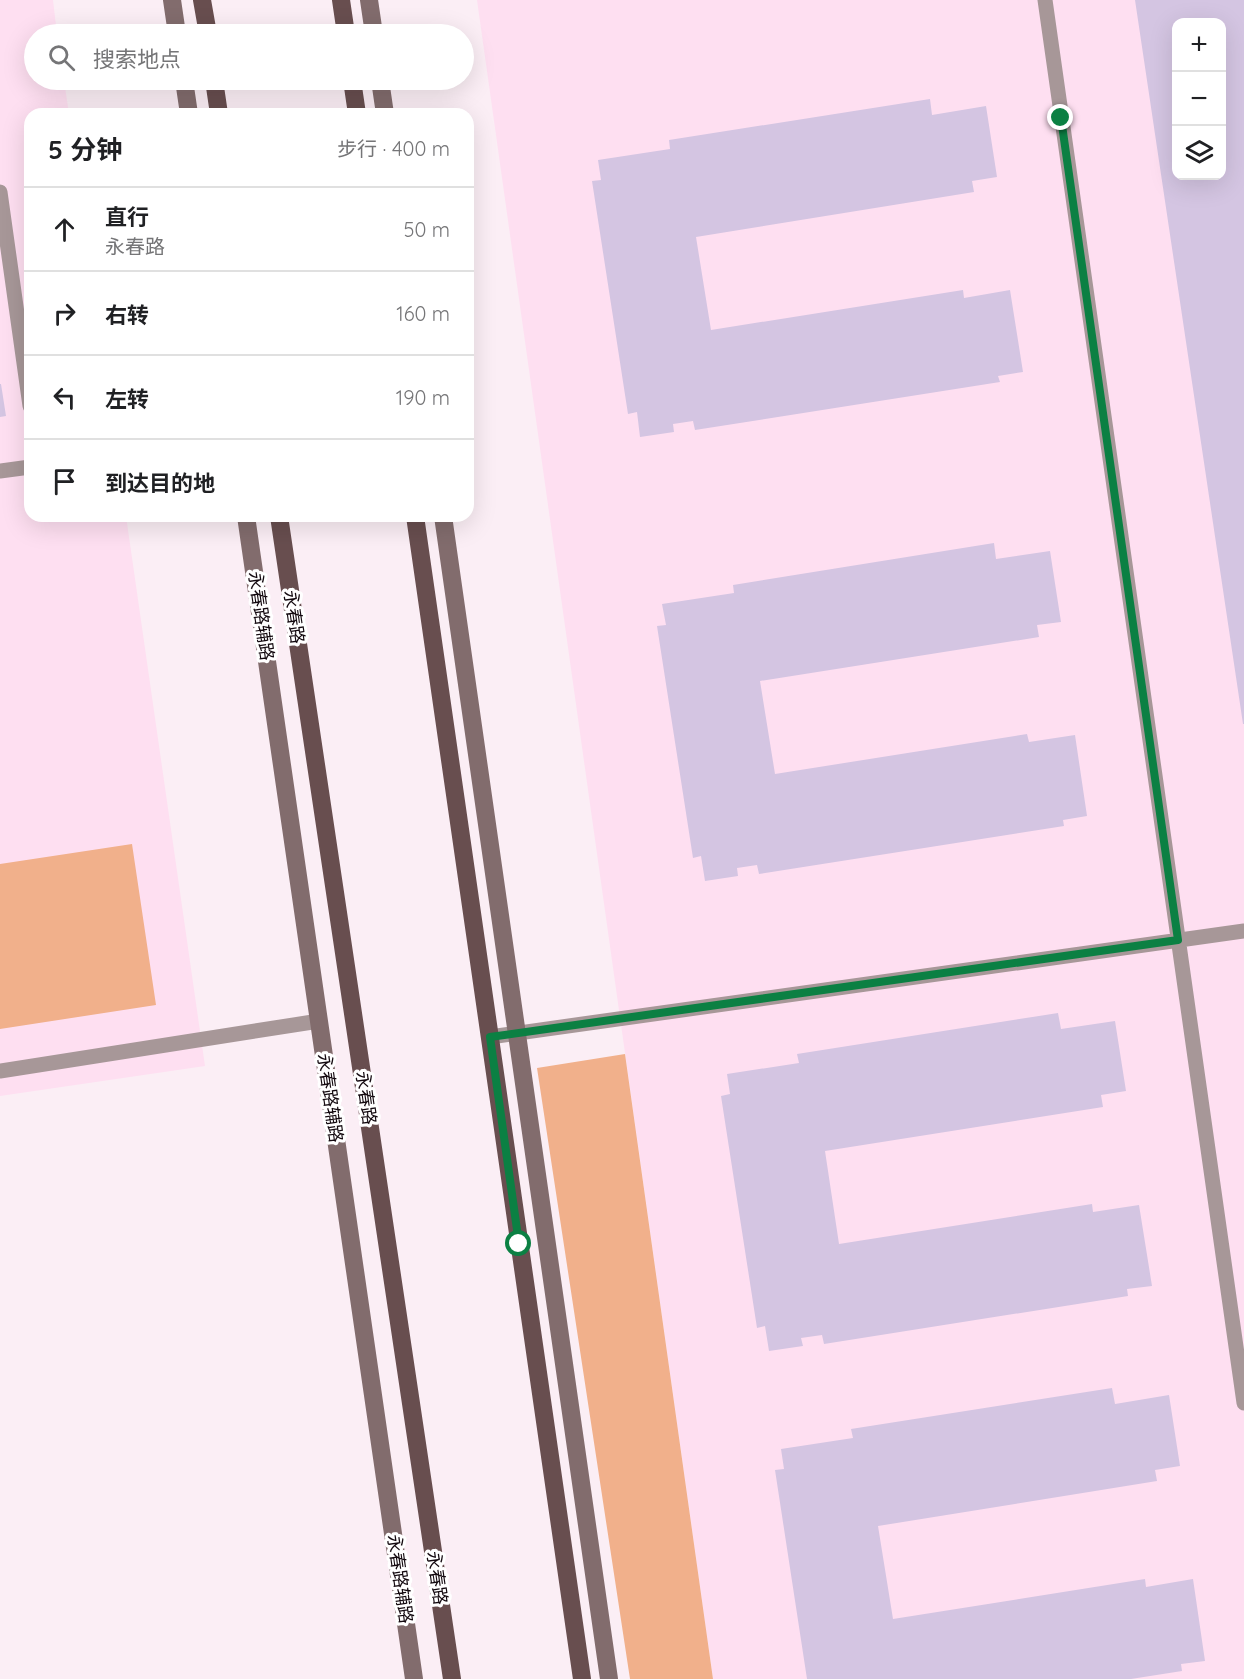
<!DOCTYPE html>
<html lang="zh">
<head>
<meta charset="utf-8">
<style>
	:root { --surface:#fff; --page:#f2f2f2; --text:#202124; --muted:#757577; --line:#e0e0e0 }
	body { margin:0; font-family:Quicksand,"Noto Sans SC",sans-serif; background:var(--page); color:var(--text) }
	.controls { position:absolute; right:18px; top:18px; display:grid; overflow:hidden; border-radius:12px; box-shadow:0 6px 24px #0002 }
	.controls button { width:54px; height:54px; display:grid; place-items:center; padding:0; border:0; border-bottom:2px solid var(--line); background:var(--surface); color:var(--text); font:30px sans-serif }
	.stop { position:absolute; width:18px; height:18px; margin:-14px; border:4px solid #0b8043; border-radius:50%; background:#fff }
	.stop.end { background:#0b8043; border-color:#fff; box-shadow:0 2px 6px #0008 }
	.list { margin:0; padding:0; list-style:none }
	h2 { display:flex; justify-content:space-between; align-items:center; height:78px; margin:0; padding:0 24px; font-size:26px }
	h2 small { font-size:20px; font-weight:400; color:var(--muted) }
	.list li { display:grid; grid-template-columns:39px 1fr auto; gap:18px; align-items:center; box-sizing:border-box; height:84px; padding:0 24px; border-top:2px solid var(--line) }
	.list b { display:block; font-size:22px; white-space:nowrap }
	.list p { margin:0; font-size:20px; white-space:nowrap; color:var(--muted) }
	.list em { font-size:20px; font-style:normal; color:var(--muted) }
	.icon { flex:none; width:33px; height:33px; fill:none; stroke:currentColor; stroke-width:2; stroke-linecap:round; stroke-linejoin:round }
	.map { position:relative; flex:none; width:1244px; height:1679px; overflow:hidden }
	.search { position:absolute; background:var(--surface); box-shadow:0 6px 24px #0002; left:24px; top:24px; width:450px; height:66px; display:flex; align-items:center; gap:15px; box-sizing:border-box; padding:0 21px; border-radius:33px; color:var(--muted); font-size:22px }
	.panel { position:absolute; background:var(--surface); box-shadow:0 6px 24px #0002; left:24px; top:108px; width:450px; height:414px; border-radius:18px }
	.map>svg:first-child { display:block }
</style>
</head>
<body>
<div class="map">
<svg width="1244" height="1679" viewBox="0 0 1244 1679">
	<rect width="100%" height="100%" fill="#fbeef5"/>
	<path fill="#fedff1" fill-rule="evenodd" d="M 0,0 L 53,0 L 57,34 L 34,34 L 34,80 L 64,80 L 69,114 L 30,114 L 30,516 L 126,516 L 205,1066 L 0,1096 Z
		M 477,0 L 1244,0 L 1244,1679 L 713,1679 ZM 1176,22 L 1222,22 L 1222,176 L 1176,176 Z"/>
	<path fill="#f1b08b" d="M 132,844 L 156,1005 L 0,1029 L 0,864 Z
		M 625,1054 L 713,1679 L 630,1679 L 537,1068 Z"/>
	<path fill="#d4c5e2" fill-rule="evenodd" d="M 1135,0 L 1244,0 L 1244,724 L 1243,724 ZM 1176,22 L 1222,22 L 1222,176 L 1176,176 Z
		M 930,99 L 932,115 L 986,106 L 997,177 L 972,181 L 974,192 L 696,237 L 711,330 L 963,290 L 964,298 L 1010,290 L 1023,372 L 998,376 L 1000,382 L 695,430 L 693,421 L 673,424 L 674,432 L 640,437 L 637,412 L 628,414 L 592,181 L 601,180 L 598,160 L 670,149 L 669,140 Z
		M 0,384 L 1,384 L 6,416 L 0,417 Z
		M 994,543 L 996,559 L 1050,551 L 1061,622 L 1037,625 L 1039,637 L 760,681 L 775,774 L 1027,734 L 1029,742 L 1075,735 L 1087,816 L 1063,820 L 1064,826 L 759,874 L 757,865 L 737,868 L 738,876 L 705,881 L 701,856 L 693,858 L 657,626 L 666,625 L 662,604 L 734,593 L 733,585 Z
		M 1058,1013 L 1061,1029 L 1115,1021 L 1126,1091 L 1101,1095 L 1103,1107 L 825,1151 L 839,1244 L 1092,1204 L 1093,1212 L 1139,1205 L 1152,1286 L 1127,1289 L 1128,1296 L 824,1344 L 822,1335 L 801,1338 L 803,1346 L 769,1351 L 765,1326 L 757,1328 L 721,1096 L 730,1094 L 727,1074 L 799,1063 L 797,1054 Z
		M 1112,1388 L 1115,1404 L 1169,1395 L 1180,1466 L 1155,1470 L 1157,1481 L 878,1526 L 893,1619 L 1145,1579 L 1146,1587 L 1193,1579 L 1205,1661 L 1181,1664 L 1182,1671 L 1131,1679 L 807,1679 L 775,1470 L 784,1469 L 781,1449 L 853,1438 L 851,1429 Z"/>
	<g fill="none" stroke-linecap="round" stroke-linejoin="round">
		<path stroke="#a79798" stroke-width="15" d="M 1045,0 L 1244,1403
			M 0,192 L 30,406
			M 0,471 L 30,467
			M 490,1037 L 1244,931
			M 0,1071 L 319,1021"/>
		<path stroke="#826c6d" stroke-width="18" d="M 172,0 L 177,34
			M 369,0 L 374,34
			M 184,80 L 189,114
			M 380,80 L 385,114
			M 246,516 L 414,1679
			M 443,516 L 609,1679"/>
		<path stroke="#684e4f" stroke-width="18" d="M 202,0 L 208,34
			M 341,0 L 346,34
			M 214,80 L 219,114
			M 352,80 L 357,114
			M 279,516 L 452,1679
			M 415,516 L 582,1679"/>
	</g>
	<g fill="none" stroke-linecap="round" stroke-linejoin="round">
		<path stroke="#0b8043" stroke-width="8" d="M 519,1244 L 490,1037 L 1178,940 L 1061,118"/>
	</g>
	<g text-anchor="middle" stroke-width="6" stroke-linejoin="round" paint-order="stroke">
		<g font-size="18" fill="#13090f" stroke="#fff">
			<text transform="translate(261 616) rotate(82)" y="6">永春路辅路</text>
			<text transform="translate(294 617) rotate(82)" y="6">永春路</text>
			<text transform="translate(330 1098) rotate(82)" y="6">永春路辅路</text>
			<text transform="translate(366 1098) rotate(82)" y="6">永春路</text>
			<text transform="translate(437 1578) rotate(82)" y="6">永春路</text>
			<text transform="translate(400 1579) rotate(82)" y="6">永春路辅路</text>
		</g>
	</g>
</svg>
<div class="controls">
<button>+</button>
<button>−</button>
<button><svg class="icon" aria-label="layers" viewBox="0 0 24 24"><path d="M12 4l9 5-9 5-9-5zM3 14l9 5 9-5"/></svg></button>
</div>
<div class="stop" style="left:519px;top:1244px"></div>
<div class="stop end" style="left:1061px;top:118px"></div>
<div class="search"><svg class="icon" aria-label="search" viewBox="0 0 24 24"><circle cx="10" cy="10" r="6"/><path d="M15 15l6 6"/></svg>搜索地点</div>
<section class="panel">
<h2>5 分钟<small>步行 · 400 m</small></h2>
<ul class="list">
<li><svg class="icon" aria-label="ahead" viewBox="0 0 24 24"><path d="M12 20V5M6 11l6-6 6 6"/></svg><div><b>直行</b><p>永春路</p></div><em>50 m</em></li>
<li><svg class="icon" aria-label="right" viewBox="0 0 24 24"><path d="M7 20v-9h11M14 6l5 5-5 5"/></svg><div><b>右转</b></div><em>160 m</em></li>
<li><svg class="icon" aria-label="left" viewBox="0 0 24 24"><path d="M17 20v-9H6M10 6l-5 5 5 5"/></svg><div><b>左转</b></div><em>190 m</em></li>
<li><svg class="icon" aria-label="arrive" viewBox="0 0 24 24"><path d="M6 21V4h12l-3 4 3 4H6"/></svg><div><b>到达目的地</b></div></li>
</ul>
</section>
</div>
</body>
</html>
